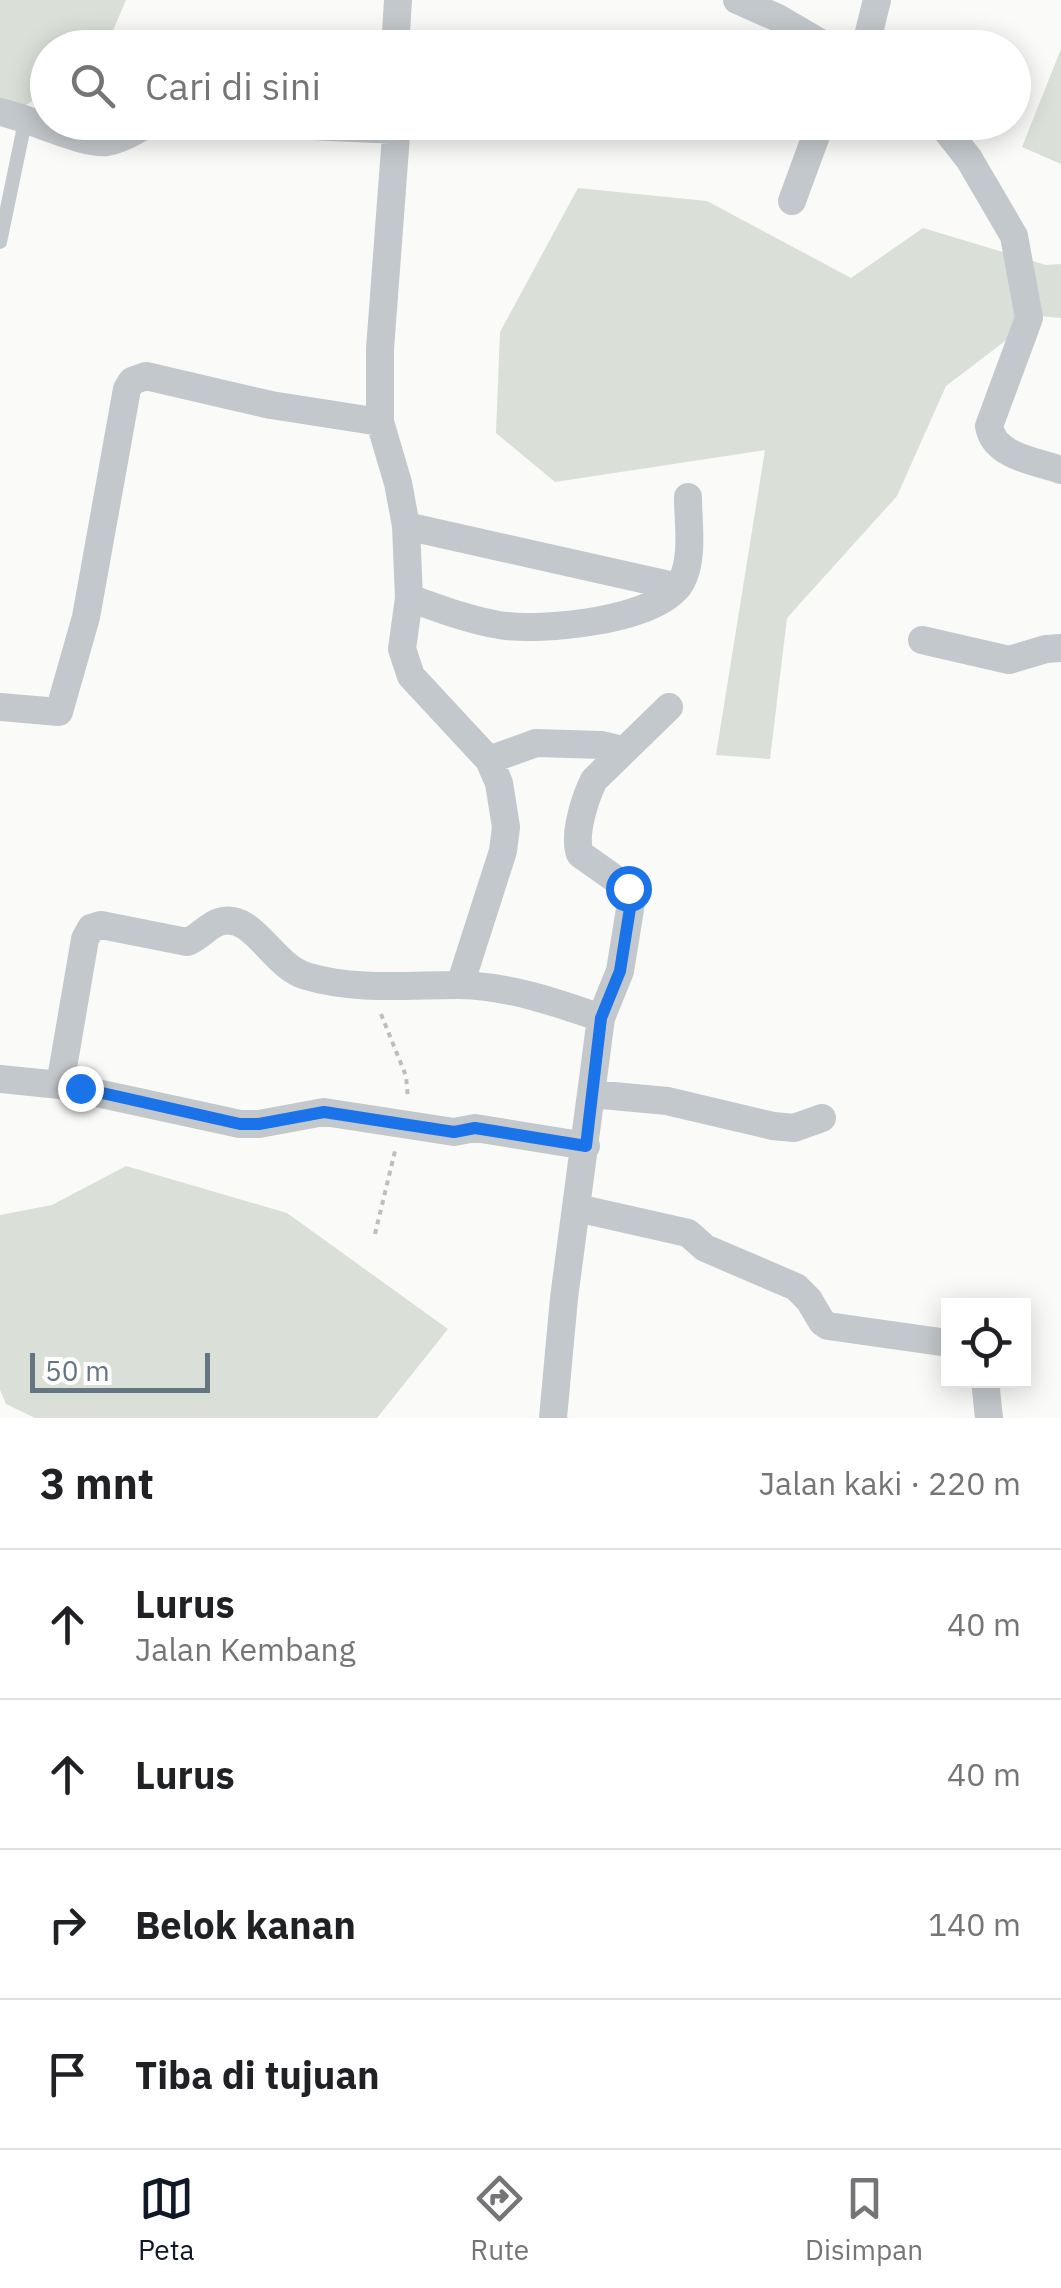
<!DOCTYPE html>
<html lang="id">
<head>
<meta charset="utf-8">
<style>
	:root { --surface:#fff; --page:#f2f2f2; --text:#202124; --muted:#757577; --line:#e0e0e0; --accent:#111827 }
	body { margin:0; font-family:"IBM Plex Sans",sans-serif; background:var(--page); color:var(--text) }
	.controls { position:absolute; right:30px; bottom:30px; display:grid; overflow:hidden; border-radius:0px; box-shadow:0 5px 25px #0003 }
	.controls button { width:90px; height:90px; display:grid; place-items:center; padding:0; border:0; border-bottom:2px solid var(--line); background:var(--surface); color:var(--text); font:50px sans-serif }
	.scale { position:absolute; left:30px; bottom:25px; width:180px; box-sizing:border-box; padding-left:10px; border:5px solid #657683; border-top:0; font-size:28px; line-height:35px; white-space:nowrap; color:#657683; -webkit-text-stroke:8px #fff; paint-order:stroke }
	.stop { position:absolute; width:30px; height:30px; margin:-22px; border:8px solid #1a73e8; border-radius:50%; background:#fff }
	.stop.end { background:#1a73e8; border-color:#fff; box-shadow:0 2px 10px #0008 }
	.list { margin:0; padding:0; list-style:none }
	h2 { display:flex; justify-content:space-between; align-items:center; height:130px; margin:0; padding:0 40px; font-size:42px }
	h2 small { font-size:32px; font-weight:400; color:var(--muted) }
	.list li { display:grid; grid-template-columns:65px 1fr auto; gap:30px; align-items:center; box-sizing:border-box; height:150px; padding:0 40px; border-top:2px solid var(--line) }
	.list b { display:block; font-size:38px; white-space:nowrap }
	.list p { margin:0; font-size:32px; white-space:nowrap; color:var(--muted) }
	.list em { font-size:32px; font-style:normal; color:var(--muted) }
	.icon { flex:none; width:55px; height:55px; fill:none; stroke:currentColor; stroke-width:2; stroke-linecap:round; stroke-linejoin:round }
	.map { position:relative; flex:none; width:1061px; height:1418px; overflow:hidden }
	.search { position:absolute; background:var(--surface); box-shadow:0 5px 25px #0003; left:30px; right:30px; top:30px; height:110px; display:flex; align-items:center; gap:25px; box-sizing:border-box; padding:0 35px; border-radius:55px; color:var(--muted); font-size:38px }
	.sheet { height:730px; background:var(--surface) }
	nav { display:flex; justify-content:space-around; align-items:center; box-sizing:border-box; height:140px; border-top:2px solid var(--line); background:var(--surface); font-size:28px; color:var(--muted) }
	nav a { display:grid; justify-items:center; gap:5px }
	nav .on { color:var(--accent) }
	.map>svg:first-child { display:block }
</style>
</head>
<body>
<div class="map">
<svg width="1061" height="1418" viewBox="0 0 1061 1418">
	<rect width="100%" height="100%" fill="#fafaf8"/>
	<path fill="#dadfd7" d="M 0,0 L 126,0 L 106,47 L 48,48 L 47,91 L 0,123 Z
		M 1061,49 L 1061,164 L 1022,147 Z
		M 578,188 L 707,201 L 851,278 L 923,228 L 1046,265 L 1061,264 L 1061,318 L 1038,316 L 946,386 L 897,496 L 787,618 L 770,759 L 716,755 L 765,450 L 555,482 L 496,433 L 500,332 Z
		M 126,1166 L 287,1213 L 448,1329 L 377,1418 L 35,1418 L 6,1404 L 0,1390 L 0,1215 L 52,1205 Z"/>
	<g fill="none" stroke-linecap="round" stroke-linejoin="round">
		<path stroke="#bbbfc2" stroke-width="4" stroke-dasharray="5 5" stroke-linecap="butt" d="M 381,1014 L 406,1076 L 408,1099
			M 375,1234 L 396,1147"/>
		<path stroke="#c3c8cc" stroke-width="14" d="M 0,242 L 26,117"/>
		<path stroke="#c3c8cc" stroke-width="28" d="M 737,0 L 778,18 L 829,48
			M 395,48 L 398,0
			M 865,48 L 877,0
			M 0,112 C 27,117 85,146 107,142 C 123,139 137,130 151,122
			M 220,122 L 398,130
			M 397,122 L 380,349 L 380,422 L 398,483 L 406,526 L 409,598 L 402,649 L 411,676 L 489,760 L 499,783 L 506,827 L 503,851 L 460,985
			M 940,122 L 969,159 L 1014,236 L 1029,318 L 989,426 C 994,457 1036,461 1061,470
			M 792,201 L 821,122
			M 406,526 L 678,587
			M 409,598 C 438,608 468,620 499,625 C 540,632 659,621 681,582 C 694,560 688,522 688,497
			M 922,640 L 1009,660 L 1046,649 L 1061,648
			M 0,707 L 59,712 L 86,617 L 127,389 L 132,381 L 146,376 L 271,405 L 380,422
			M 489,760 L 536,743 L 602,745 L 623,750
			M 0,1079 L 60,1085 L 85,939 L 91,928 L 101,925 L 187,942 C 199,938 207,926 219,922 C 253,911 271,965 306,976 C 356,991 407,985 459,985 C 509,986 555,1002 601,1018
			M 60,1085 L 240,1124 L 259,1124 L 324,1112 L 454,1132 L 475,1128 L 586,1146
			M 592,1094 L 667,1101 L 773,1126 L 794,1128 L 822,1118
			M 577,1208 L 688,1233 L 705,1248 L 796,1287 L 809,1300 L 822,1322 L 828,1326 L 948,1343
			M 985,1380 L 989,1418
			M 553,1418 L 564,1298 L 601,1018 L 620,971 L 631,903 L 628,888 L 580,854 C 573,835 585,798 594,780 L 669,707"/>
	</g>
	<g fill="none" stroke-linecap="round" stroke-linejoin="round">
		<path stroke="#1a73e8" stroke-width="12" d="M 80,1088 L 240,1124 L 259,1124 L 324,1112 L 454,1132 L 475,1128 L 586,1146 L 601,1018 L 620,971 L 631,902 L 628,888"/>
	</g>
</svg>
<div class="controls">
<button><svg class="icon" aria-label="locate" viewBox="0 0 24 24"><circle cx="12" cy="12" r="6"/><path d="M12 2v4M12 18v4M2 12h4M18 12h4"/></svg></button>
</div>
<div class="scale">50 m</div>
<div class="stop" style="left:628px;top:888px"></div>
<div class="stop end" style="left:80px;top:1088px"></div>
<div class="search"><svg class="icon" aria-label="search" viewBox="0 0 24 24"><circle cx="10" cy="10" r="6"/><path d="M15 15l6 6"/></svg>Cari di sini</div>
</div>
<section class="sheet">
<h2>3 mnt<small>Jalan kaki · 220 m</small></h2>
<ul class="list">
<li><svg class="icon" aria-label="ahead" viewBox="0 0 24 24"><path d="M12 20V5M6 11l6-6 6 6"/></svg><div><b>Lurus</b><p>Jalan Kembang</p></div><em>40 m</em></li>
<li><svg class="icon" aria-label="ahead" viewBox="0 0 24 24"><path d="M12 20V5M6 11l6-6 6 6"/></svg><div><b>Lurus</b></div><em>40 m</em></li>
<li><svg class="icon" aria-label="right" viewBox="0 0 24 24"><path d="M7 20v-9h11M14 6l5 5-5 5"/></svg><div><b>Belok kanan</b></div><em>140 m</em></li>
<li><svg class="icon" aria-label="arrive" viewBox="0 0 24 24"><path d="M6 21V4h12l-3 4 3 4H6"/></svg><div><b>Tiba di tujuan</b></div></li>
</ul>
</section>
<nav>
<a class="on"><svg class="icon" aria-label="map" viewBox="0 0 24 24"><path d="M3 6l6-2 6 2 6-2v14l-6 2-6-2-6 2zM9 4v14M15 6v14"/></svg>Peta</a>
<a><svg class="icon" aria-label="directions" viewBox="0 0 24 24"><path d="M12 3l9 9-9 9-9-9zM9 14v-3h6M13 9l2 2-2 2"/></svg>Rute</a>
<a><svg class="icon" aria-label="saved" viewBox="0 0 24 24"><path d="M7 4h10v16l-5-4-5 4z"/></svg>Disimpan</a>
</nav>
</body>
</html>
